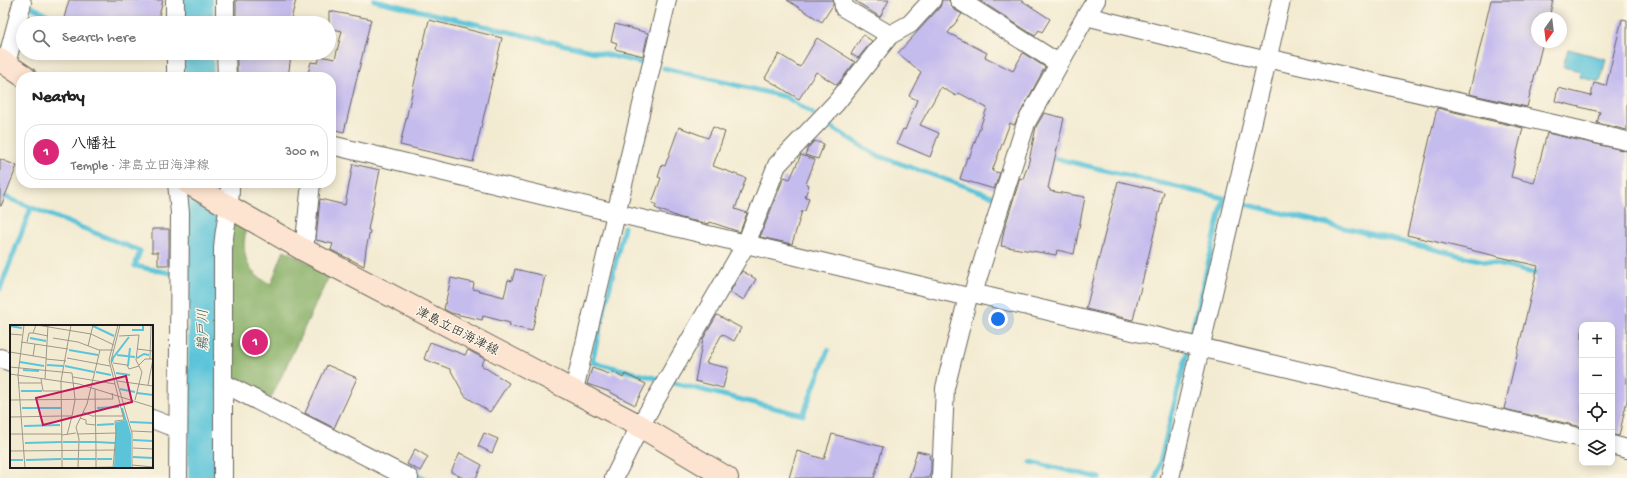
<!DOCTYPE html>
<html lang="en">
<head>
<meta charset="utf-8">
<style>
	:root { --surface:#fff; --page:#f2f2f2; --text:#222; --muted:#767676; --line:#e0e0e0; --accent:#db2777 }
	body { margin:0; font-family:"Gochi Hand","Klee One",sans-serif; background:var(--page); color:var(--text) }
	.controls { position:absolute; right:12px; bottom:12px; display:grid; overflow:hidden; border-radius:8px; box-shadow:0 2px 10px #0003 }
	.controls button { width:36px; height:36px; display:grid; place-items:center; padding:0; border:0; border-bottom:1px solid var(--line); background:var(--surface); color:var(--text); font:20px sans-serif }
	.compass { position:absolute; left:1531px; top:12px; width:36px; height:36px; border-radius:50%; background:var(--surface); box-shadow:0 2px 10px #0003; rotate:194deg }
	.you { position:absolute; left:998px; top:319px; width:14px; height:14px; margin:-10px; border:3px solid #fff; border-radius:50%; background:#1a73e8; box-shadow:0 0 0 6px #1a73e833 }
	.badge { display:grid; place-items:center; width:26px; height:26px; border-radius:50%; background:var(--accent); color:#fff; font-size:13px; font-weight:700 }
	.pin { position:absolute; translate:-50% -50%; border:2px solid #fff; box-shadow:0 1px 4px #0006 }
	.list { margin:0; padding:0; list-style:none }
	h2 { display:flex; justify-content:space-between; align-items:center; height:52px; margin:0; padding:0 16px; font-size:17px }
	h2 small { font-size:13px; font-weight:400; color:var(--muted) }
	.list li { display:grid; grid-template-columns:26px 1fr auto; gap:12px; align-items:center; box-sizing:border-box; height:56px; margin:0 8px 8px; padding:0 8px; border:1px solid var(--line); border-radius:16px }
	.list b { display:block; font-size:15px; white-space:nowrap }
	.list p { margin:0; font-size:13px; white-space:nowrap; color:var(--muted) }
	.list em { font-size:13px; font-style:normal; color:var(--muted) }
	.icon { flex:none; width:22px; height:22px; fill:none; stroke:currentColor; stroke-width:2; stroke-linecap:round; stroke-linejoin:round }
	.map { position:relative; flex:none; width:1627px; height:478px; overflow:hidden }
	.search { position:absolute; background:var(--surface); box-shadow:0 2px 10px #0003; left:16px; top:16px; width:320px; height:44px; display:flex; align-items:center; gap:10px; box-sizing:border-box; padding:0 14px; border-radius:22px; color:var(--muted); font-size:15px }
	.panel { position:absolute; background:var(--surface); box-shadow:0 2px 10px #0003; left:16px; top:72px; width:320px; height:116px; border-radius:16px }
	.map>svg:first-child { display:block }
</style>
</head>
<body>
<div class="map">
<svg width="1627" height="478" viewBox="0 0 1627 478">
	<rect width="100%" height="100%" fill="#fcf5e5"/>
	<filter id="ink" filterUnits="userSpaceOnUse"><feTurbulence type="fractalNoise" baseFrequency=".025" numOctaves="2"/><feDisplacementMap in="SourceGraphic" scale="8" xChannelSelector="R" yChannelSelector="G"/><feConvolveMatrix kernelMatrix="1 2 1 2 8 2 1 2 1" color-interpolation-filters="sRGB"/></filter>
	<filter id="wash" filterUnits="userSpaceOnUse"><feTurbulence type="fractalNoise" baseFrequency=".012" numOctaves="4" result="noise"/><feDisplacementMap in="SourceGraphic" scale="16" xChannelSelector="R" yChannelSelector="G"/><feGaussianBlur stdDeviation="0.9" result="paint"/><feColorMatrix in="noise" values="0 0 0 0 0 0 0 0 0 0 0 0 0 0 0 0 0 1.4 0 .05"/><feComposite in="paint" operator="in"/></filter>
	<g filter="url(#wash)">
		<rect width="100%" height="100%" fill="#f3ebd1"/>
		<path fill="#85ae65" stroke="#506540" d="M 231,222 L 243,225 C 247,232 244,238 244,246 C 246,268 253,276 271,284 L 284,250 L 330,274 L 271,398 L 227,377 Z"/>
		<path fill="#5cc4d9" stroke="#3c707a" d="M 1568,49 L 1606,59 L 1600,82 L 1579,77 L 1580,71 L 1563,67 Z"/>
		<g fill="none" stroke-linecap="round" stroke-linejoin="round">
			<path stroke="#5cc4d9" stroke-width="5" d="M 374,0 L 646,64
				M 32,7 L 64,23
				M 664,68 L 786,97 L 813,114
				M 831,127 L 876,155 L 995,197 L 996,193
				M 1049,157 L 1224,198 L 1190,339
				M 0,195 L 140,251 L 135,266 L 175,274
				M 1244,204 L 1542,275
				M 624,227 L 592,362 L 659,379
				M 0,289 L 31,208
				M 203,377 L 216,378
				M 674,383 L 803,415 L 828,350
				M 1031,462 L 1100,478
				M 412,472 L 424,478
				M 1156,478 L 1187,353"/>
			<path stroke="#5cc4d9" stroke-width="30" d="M 198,0 L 199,23
				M 199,53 L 199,77
				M 201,183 L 203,237 L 203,478"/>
		</g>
		<g id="blocks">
			<path fill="#c5bcee" d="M 69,0 L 163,0 L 157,23 L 82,23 L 64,18 Z
				M 236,0 L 296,0 L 290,23 L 236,23 Z
				M 787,0 L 833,0 L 833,5 L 822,22 Z
				M 854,0 L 889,0 L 880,17 Z
				M 942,0 L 949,0 L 953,9 L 962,14 L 948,33 L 987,53 L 985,57 L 1013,71 L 1023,53 L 1045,67 L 1014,125 L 1010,123 L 992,171 L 1000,173 L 994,189 L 960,179 L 967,157 L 969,158 L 987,108 L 959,93 L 956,96 L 941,87 L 920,125 L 939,133 L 930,157 L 897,143 L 903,129 L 905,130 L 917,100 L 909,96 L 921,72 L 898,53 L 940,7 Z
				M 979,0 L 1021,0 L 1050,19 L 1042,32 L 1039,30 L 1035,36 Z
				M 1491,0 L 1553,0 L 1549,18 L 1537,18 L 1537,42 L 1543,42 L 1527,107 L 1469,94 Z
				M 329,11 L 371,19 L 344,132 L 331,129 L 331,77 L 307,77 L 311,62 L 318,63 L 320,56 L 335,59 L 342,31 L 329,28 Z
				M 1622,19 L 1627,20 L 1627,130 L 1597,123 L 1600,112 L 1555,101 L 1558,88 L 1591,96 L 1594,83 L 1606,86 Z
				M 429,20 L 502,38 L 473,162 L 400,145 Z
				M 615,24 L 648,33 L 643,56 L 615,49 L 617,43 L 611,41 Z
				M 863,35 L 872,41 L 858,58 L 851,54 Z
				M 817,38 L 855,62 L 837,85 L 816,72 L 799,99 L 765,78 L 779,54 L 800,67 Z
				M 237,53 L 288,53 L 287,56 L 291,56 L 288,77 L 237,77 Z
				M 1437,108 L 1523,128 L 1511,177 L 1534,183 L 1547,133 L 1627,151 L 1627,400 L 1619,436 L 1612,435 L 1612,325 L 1582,325 L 1582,427 L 1504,409 L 1538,266 L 1407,235 Z
				M 1044,113 L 1064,118 L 1048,188 L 1050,189 L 1050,191 L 1085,197 L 1074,254 L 1057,250 L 1056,255 L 1001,246 L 1004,230 L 1020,178 L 1023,179 L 1029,161 L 1036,127 Z
				M 679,127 L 708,138 L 713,127 L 725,132 L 713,166 L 746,178 L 735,209 L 747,213 L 740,232 L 710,222 L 709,224 L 681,218 L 655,208 L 656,204 L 652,203 L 661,178 L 658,177 L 662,165 L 665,166 Z
				M 814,141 L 824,144 L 818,159 L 805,155 L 808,148 Z
				M 801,155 L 815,160 L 806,184 L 809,185 L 805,197 L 809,198 L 805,211 L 802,211 L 792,244 L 760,237 L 784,177 L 790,179 Z
				M 0,159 L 17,166 L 1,206 L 0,206 Z
				M 353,164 L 380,170 L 368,230 L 370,231 L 366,249 L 364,266 L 331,250 L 333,244 L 316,240 L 320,199 L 345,205 Z
				M 1118,181 L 1164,192 L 1133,320 L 1086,309 Z
				M 152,229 L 169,229 L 169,265 L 158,265 L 158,252 L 152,252 Z
				M 515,269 L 545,276 L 532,331 L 509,326 L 510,323 L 483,316 L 482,320 L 451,313 L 444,309 L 451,278 L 474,283 L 473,289 L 504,297 L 508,280 L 512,281 Z
				M 742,271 L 756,279 L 744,300 L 730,292 Z
				M 717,315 L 741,328 L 734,341 L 722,334 L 706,363 L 728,368 L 723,388 L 695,381 L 703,339 Z
				M 430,342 L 465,355 L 468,350 L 485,359 L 481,365 L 509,383 L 490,412 L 465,396 L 450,369 L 424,359 Z
				M 327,365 L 357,378 L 334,428 L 305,413 Z
				M 592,368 L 612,375 L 613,372 L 623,378 L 625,374 L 646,384 L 635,405 L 608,391 L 587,384 Z
				M 484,433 L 498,439 L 492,453 L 478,446 Z
				M 832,434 L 883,447 L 874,478 L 789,478 L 797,451 L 824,459 Z
				M 415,449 L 428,457 L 420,471 L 407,464 Z
				M 917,451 L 930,454 L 929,458 L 931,459 L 931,470 L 929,478 L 909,478 Z
				M 460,453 L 482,465 L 476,478 L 464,478 L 451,472 Z"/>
		</g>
	</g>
	<g filter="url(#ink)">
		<use href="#blocks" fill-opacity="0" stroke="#67645b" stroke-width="1"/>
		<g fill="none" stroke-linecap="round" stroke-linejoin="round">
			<defs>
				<path id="street" d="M 175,0 L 175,23
					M 225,0 L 225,23
					M 843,0 L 844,8 L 890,35
					M 959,0 L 1058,63
					M 1086,16 L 1096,0
					M 176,53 L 176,77
					M 226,53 L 227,77
					M 1267,58 L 1627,141
					M 6,64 L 22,3
					M 331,145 L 968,297
					M 177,183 L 180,213 L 178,478
					M 304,250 L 311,183
					M 973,293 L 1026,123 L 1086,16 L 1267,61
					M 0,358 L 11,362
					M 223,383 L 409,478
					M 574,390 L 667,0
					M 152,419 L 178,429
					M 1612,445 L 1627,449
					M 223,478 L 223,249 C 224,227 231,206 230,183
					M 614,478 L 640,426 L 746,244 L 777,165 L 836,103 L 890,35 L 910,24 L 932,0
					M 941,478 L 945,388 L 968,297 L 973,293 L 1582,438
					M 1170,478 L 1281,0"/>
				<path id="secondary" d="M 0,60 L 25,77
					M 188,183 L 304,250 L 640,426 L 727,478"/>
			</defs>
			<use href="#street" stroke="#67645b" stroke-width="20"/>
			<use href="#secondary" stroke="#67645b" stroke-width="24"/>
			<use href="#street" stroke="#fff" stroke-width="18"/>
			<use href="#secondary" stroke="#fde4d0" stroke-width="22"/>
		</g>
	</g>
	<g text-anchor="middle" stroke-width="3" stroke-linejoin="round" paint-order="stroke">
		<g font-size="13" fill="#1c1c1c" stroke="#fcf5e5">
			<text transform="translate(458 330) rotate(27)" y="5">津島立田海津線</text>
		</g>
		<g font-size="14" font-style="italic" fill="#32575e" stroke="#fcf5e5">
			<text transform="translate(202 330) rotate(-90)" y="5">鵜戸川</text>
		</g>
	</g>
	<g transform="translate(10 325)">
		<rect width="143" height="143" fill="#f3ebd1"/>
		<path d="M 117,95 L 121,109 L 121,143 L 104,143 L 106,97 Z" fill="#5cc4d9"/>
		<path fill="none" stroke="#5cc4d9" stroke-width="2" d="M 0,1 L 12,3M 83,1 L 104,11M 122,5 L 133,5 L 133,0M 20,13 L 36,16M 59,25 L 88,30M 107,30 L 125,32M 127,33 L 134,29 L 139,30M 10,37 L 34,41M 102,37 L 103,33 L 119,12M 37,40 L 53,41M 55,41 L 84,47M 118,41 L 120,23M 13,45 L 29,46M 86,47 L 101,50M 106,48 L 120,50M 110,64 L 125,67M 11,66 L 32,66M 127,68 L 143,70M 12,83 L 51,83M 87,83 L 109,82M 112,83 L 116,97M 120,97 L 143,98M 87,100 L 104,99M 14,101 L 50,100M 123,115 L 143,116M 53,117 L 68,117M 69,117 L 86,117M 86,117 L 105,118M 15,118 L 52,117M 123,132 L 143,133M 53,134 L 68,134M 69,134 L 86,134M 87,134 L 102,134M 0,135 L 13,135M 16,135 L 51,134"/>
		<path fill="none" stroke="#9d9889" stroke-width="1" d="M 14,0 L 8,50 L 15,143M 27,0 L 81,9 L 104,20M 110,0 L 101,36 L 122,108 L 122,143M 23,8 L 38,11M 0,9 L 12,10M 109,11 L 129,10 L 126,35 L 132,47 L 125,75M 43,13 L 68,17 L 89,25 L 103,25M 11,17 L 58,24M 17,17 L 19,8 L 23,8 L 26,0M 78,21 L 83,0M 127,24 L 143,26M 0,27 L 36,33M 23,31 L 25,19M 57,33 L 100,41M 36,34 L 56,36M 140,34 L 141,0M 103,38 L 117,40 L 119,44 L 129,41M 129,40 L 135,34 L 142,34M 0,42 L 62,48 L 65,74M 0,49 L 69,59 L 143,82M 63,52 L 105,59M 31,54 L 33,66 L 51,66M 35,54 L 38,0M 51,56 L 52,126M 51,56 L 61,0M 107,56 L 143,61M 8,58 L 31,58M 138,60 L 143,34M 85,64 L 86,125M 0,75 L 103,74 L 102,68M 73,87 L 82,91 L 113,91M 52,91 L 62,91 L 65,75M 0,92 L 52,91M 70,93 L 76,95 L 76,99 L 86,100M 122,106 L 143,107M 106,108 L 105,96 L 114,95 L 99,35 L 108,0M 0,109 L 52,109M 67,109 L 106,108 L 103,143M 52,110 L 66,108M 57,110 L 62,91M 123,123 L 143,124M 86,125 L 86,142M 0,126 L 106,125M 52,126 L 52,143M 122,140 L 143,142M 56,143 L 103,142M 68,143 L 69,114 L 66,102 L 77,79 L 90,25"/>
		<path fill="#c2185b" fill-opacity="0.15" stroke="#c2185b" stroke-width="2" d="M 116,51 L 122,77 L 33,100 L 26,73 Z"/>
		<rect width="143" height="143" fill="none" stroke="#1c1c1c" stroke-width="2"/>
	</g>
</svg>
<div class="controls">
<button>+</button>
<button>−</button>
<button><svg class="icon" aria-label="locate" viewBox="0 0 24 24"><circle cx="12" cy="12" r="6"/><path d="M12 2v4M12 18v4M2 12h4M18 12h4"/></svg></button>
<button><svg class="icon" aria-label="layers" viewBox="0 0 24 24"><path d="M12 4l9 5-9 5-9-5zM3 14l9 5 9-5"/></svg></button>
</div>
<svg class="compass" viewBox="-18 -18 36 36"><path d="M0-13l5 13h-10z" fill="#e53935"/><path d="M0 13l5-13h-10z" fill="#767676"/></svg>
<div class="you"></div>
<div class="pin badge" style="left:255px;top:342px">1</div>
<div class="search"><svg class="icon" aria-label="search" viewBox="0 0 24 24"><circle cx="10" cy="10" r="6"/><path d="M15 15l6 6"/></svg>Search here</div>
<section class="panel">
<h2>Nearby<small></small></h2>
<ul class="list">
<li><span class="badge">1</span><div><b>八幡社</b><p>Temple · 津島立田海津線</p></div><em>300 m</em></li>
</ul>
</section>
</div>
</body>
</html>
